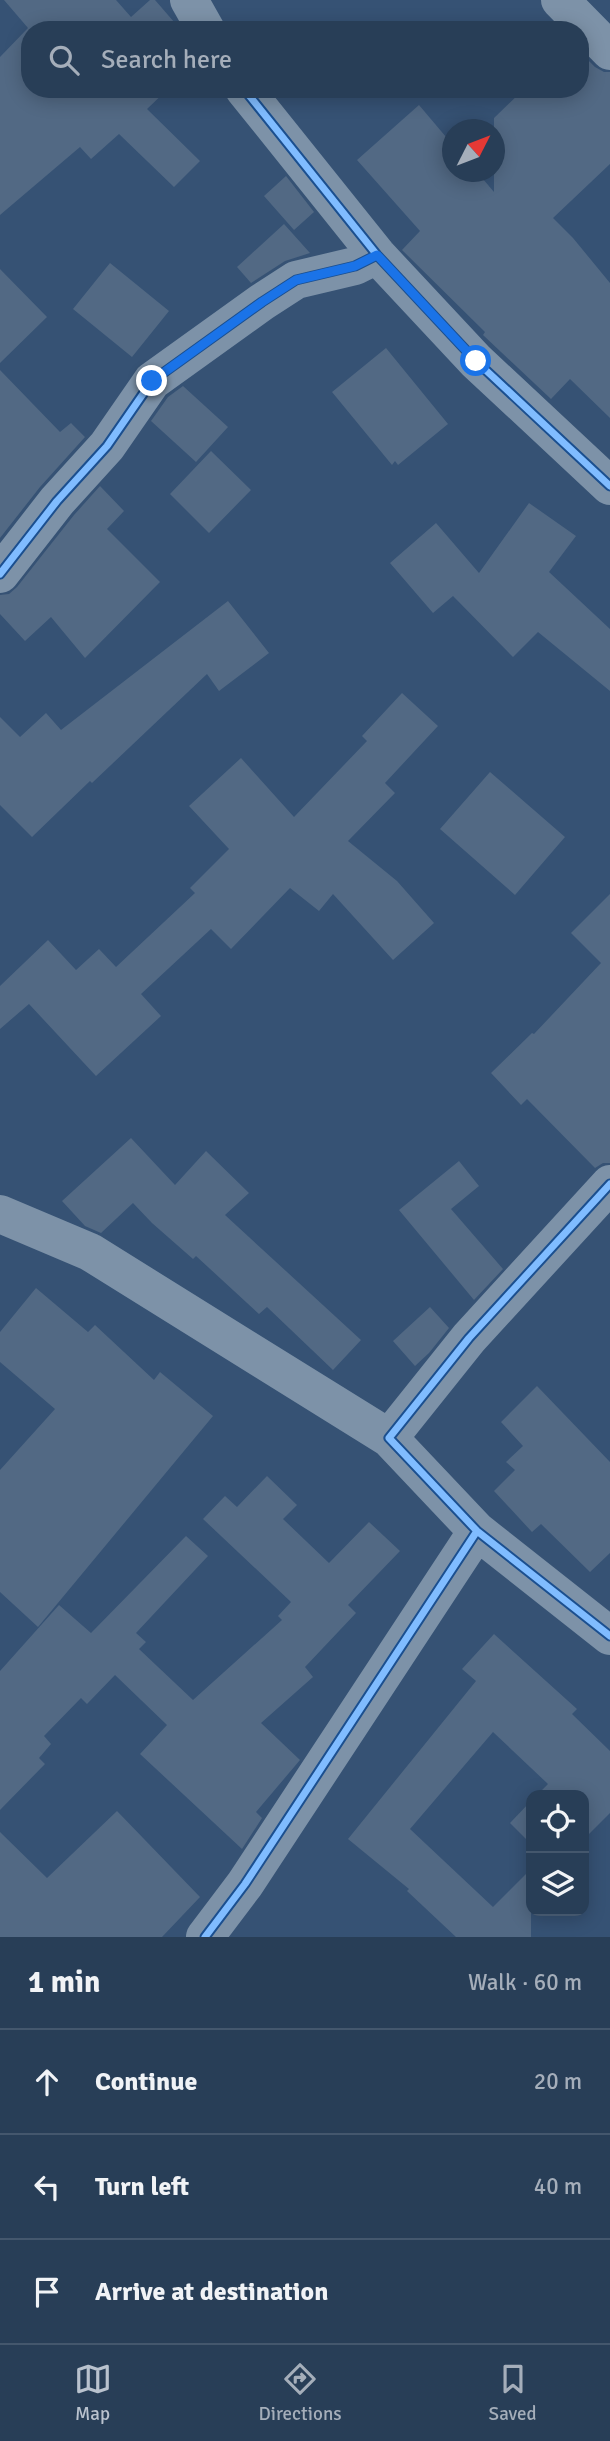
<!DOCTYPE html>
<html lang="en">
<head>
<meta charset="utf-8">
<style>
	:root { --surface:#283e57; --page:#30455d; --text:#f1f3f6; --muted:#a5aeba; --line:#44576d; --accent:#b9c2ce }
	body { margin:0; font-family:Signika,sans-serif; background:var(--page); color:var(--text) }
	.controls { position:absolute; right:21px; bottom:21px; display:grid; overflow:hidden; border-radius:14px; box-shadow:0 4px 18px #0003 }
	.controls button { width:63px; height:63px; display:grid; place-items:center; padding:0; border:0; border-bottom:2px solid var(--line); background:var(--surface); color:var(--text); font:35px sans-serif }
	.compass { position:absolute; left:442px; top:119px; width:63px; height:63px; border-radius:50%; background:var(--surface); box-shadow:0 4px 18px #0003; rotate:48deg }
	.stop { position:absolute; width:21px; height:21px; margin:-16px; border:5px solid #1a73e8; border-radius:50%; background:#fff }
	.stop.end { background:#1a73e8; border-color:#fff; box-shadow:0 2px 7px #0008 }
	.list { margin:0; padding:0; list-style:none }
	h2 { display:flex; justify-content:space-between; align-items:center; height:91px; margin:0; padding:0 28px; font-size:30px }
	h2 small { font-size:23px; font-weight:400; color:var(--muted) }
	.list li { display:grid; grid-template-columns:46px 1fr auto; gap:21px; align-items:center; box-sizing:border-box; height:105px; padding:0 28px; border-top:2px solid var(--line) }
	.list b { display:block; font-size:26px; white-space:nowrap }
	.list em { font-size:23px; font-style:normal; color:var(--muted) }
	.icon { flex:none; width:38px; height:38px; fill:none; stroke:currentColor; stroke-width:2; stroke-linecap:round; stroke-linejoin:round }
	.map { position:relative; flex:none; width:610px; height:1937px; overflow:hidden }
	.search { position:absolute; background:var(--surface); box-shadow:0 4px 18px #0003; left:21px; right:21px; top:21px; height:77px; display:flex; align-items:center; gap:18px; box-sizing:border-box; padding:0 24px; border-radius:28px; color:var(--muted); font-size:26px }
	.sheet { height:406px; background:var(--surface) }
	nav { display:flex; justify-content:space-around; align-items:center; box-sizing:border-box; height:98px; border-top:2px solid var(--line); background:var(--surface); font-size:19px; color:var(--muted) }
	nav a { display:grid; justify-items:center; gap:4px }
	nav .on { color:var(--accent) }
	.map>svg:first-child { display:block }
</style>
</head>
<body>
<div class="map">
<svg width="610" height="1937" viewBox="0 0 610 1937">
	<rect width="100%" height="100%" fill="#365274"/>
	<path fill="#526984" d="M 4,0 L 116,0 L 131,17 L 150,0 L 155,0 L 181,30 L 30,30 L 30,89 L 168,89 L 147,109 L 200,161 L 174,187 L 119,134 L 91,159 L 80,147 L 0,215 L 0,57 L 28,28 Z
		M 580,52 L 595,67 L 604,72 L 610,72 L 610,164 L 553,218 L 573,238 L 610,283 L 610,418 L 570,379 L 551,399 L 483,335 L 485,332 L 402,250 L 420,231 L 357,160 L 419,105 L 452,144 L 452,172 L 477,172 L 494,192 L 494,118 L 524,89 L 580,89 Z
		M 286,176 L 314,212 L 294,230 L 264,196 Z
		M 284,224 L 310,253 L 285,261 L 251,283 L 237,267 Z
		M 110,263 L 169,311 L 132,357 L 73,309 Z
		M 0,269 L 47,317 L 0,363 Z
		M 386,348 L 448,424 L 398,465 L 395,461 L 392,465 L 332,392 Z
		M 0,370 L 60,432 L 71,423 L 85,437 L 40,487 L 0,538 Z
		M 183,386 L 228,427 L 196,462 L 151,421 L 168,397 Z
		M 211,451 L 251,490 L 209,533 L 170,494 Z
		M 100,486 L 124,511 L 107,529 L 160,582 L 85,658 L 51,617 L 25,641 L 0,614 L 0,595 L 9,594 L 17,587 L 74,515 Z
		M 529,503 L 576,536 L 549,572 L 610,629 L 610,691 L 538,632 L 513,657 L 453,596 L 433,613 L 390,563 L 436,523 L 479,573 Z
		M 228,601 L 269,653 L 219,691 L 207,674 L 92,783 L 90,781 L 32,837 L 0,805 L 0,717 L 20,737 L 46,713 L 61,730 Z
		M 402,693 L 438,726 L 385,783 L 395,793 L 348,841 L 397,881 L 434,923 L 393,960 L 333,894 L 319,911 L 290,888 L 231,949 L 211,929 L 141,994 L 161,1016 L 96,1076 L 29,1004 L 0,1029 L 0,986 L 48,940 L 76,970 L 99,949 L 116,967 L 195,893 L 190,888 L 229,849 L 189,806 L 241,758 L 294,817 L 367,741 L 362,736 Z
		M 490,772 L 565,837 L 515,895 L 440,829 Z
		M 610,894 L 610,1163 L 603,1163 L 595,1168 L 527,1099 L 521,1105 L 491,1073 L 532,1033 L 534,1034 L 601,963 L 571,933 Z
		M 131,1138 L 175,1185 L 206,1151 L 249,1193 L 225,1215 L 361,1340 L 333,1370 L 267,1307 L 259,1314 L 196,1256 L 193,1259 L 152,1223 L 133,1203 L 101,1233 L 85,1226 L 62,1201 Z
		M 459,1161 L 479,1186 L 451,1209 L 503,1269 L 474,1300 L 399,1210 Z
		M 36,1288 L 88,1332 L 95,1325 L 154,1380 L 160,1372 L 213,1416 L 38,1627 L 0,1592 L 0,1470 L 55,1409 L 0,1362 L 0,1332 Z
		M 430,1307 L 449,1328 L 429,1353 L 415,1366 L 393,1341 Z
		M 537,1386 L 610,1462 L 610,1553 L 590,1572 L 541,1524 L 532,1532 L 494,1491 L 515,1470 L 506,1462 L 523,1446 L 501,1422 Z
		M 267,1476 L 297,1505 L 283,1519 L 329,1563 L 369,1522 L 400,1551 L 348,1605 L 356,1613 L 305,1667 L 313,1677 L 261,1723 L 300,1760 L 256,1812 L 262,1818 L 242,1849 L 140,1754 L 167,1725 L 115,1675 L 87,1704 L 81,1698 L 44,1736 L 51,1744 L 39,1758 L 45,1764 L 0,1810 L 0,1671 L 59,1605 L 91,1633 L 186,1536 L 208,1556 L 136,1633 L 146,1642 L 139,1649 L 193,1700 L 282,1620 L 278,1616 L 291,1602 L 203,1519 L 225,1496 L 237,1507 Z
		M 494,1634 L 577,1709 L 572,1714 L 610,1751 L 610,1813 L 584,1839 L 584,1795 L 537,1795 L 548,1784 L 493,1732 L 410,1829 L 493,1907 L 531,1869 L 531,1937 L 456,1937 L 407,1891 L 409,1889 L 348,1839 L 476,1681 L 462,1669 Z
		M 531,1801 L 531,1844 L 510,1823 Z
		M 117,1811 L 200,1897 L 162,1937 L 0,1937 L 0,1832 L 47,1878 Z"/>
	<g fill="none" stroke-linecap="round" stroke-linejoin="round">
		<path stroke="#7d92a8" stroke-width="38" d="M 189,0 L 206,30
			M 560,0 L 610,51
			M 244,89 L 377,255 L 476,361 L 610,486
			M 0,574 L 57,501 L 107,446 L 152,381 L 262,302 L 296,280 L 355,266 L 377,255
			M 610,1184 L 469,1338 L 389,1438 L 477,1531 L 610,1636
			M 0,1214 L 90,1252 L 389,1438
			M 205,1937 L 245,1884 L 477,1531"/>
		<defs>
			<path id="cycleway" d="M 244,89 L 377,255 L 476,361 L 610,486
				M 0,574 L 57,501 L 107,446 L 152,381 L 262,302 L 296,280 L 355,266 L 377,255
				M 610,1184 L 469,1338 L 389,1438 L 477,1531 L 610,1636
				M 205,1937 L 245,1884 L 477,1531"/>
		</defs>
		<use href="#cycleway" stroke="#1b4f8f" stroke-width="11"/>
		<use href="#cycleway" stroke="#80bcff" stroke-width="7"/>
	</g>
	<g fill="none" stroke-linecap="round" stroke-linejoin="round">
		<path stroke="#1a73e8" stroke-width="9" d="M 152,381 L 262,302 L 296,280 L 355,266 L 377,255 L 476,361"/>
	</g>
</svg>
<div class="controls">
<button><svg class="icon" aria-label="locate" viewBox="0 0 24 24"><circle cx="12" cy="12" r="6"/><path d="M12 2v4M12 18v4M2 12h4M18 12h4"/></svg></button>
<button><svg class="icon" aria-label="layers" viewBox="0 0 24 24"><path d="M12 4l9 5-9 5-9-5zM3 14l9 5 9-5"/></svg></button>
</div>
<svg class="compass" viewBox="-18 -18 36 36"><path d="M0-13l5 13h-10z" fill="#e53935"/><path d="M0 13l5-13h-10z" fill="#a5aeba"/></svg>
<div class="stop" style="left:476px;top:361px"></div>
<div class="stop end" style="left:152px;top:381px"></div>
<div class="search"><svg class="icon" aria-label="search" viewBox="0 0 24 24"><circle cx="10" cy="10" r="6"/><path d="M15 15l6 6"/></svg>Search here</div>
</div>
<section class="sheet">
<h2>1 min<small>Walk · 60 m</small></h2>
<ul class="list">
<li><svg class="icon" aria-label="ahead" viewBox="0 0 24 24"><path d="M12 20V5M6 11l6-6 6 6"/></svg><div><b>Continue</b></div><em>20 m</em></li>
<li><svg class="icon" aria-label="left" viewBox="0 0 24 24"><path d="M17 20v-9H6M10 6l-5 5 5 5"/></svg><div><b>Turn left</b></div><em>40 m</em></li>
<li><svg class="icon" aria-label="arrive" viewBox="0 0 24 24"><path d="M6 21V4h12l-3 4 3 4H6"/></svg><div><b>Arrive at destination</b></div></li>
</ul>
</section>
<nav>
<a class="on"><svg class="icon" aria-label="map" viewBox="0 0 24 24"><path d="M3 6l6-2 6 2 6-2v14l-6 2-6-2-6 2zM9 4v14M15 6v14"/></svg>Map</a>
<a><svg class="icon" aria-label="directions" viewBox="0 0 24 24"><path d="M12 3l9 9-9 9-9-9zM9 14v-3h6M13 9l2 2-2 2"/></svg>Directions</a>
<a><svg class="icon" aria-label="saved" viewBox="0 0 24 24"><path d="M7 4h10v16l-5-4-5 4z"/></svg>Saved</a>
</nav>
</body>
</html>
